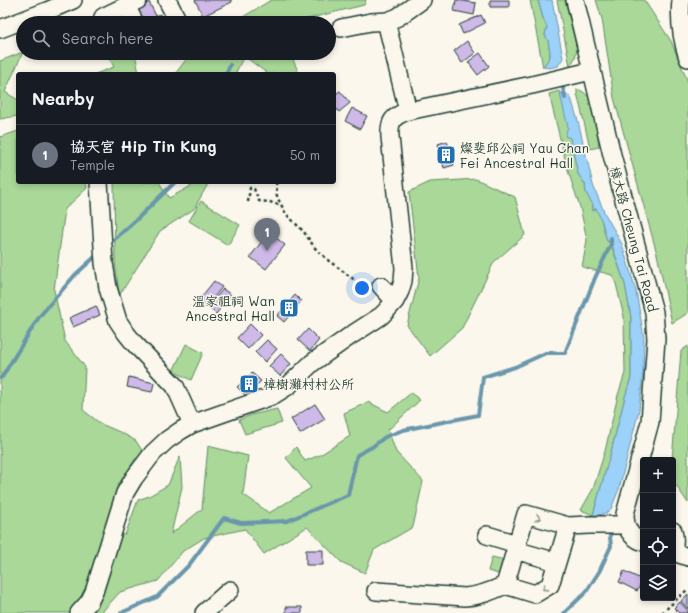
<!DOCTYPE html>
<html lang="en">
<head>
<meta charset="utf-8">
<style>
	:root { --surface:#171b24; --page:#20242c; --text:#f1f3f6; --muted:#9ea1a6; --line:#363941; --accent:#7c3aed }
	body { margin:0; font-family:Mali,"LXGW WenKai TC",sans-serif; background:var(--page); color:var(--text) }
	.controls { position:absolute; right:12px; bottom:12px; display:grid; overflow:hidden; border-radius:4px; box-shadow:0 2px 6px #0003 }
	.controls button { width:36px; height:36px; display:grid; place-items:center; padding:0; border:0; border-bottom:1px solid var(--line); background:var(--surface); color:var(--text); font:20px sans-serif }
	.you { position:absolute; left:362px; top:288px; width:14px; height:14px; margin:-10px; border:3px solid #fff; border-radius:50%; background:#1a73e8; box-shadow:0 0 0 6px #1a73e833 }
	.badge { display:grid; place-items:center; width:26px; height:26px; border-radius:50%; background:var(--accent); color:#fff; font-size:13px; font-weight:700 }
	.pin { position:absolute; translate:-50% -33px; filter:drop-shadow(0 1px 2px #0008) }
	.pin::after { content:''; position:absolute; top:21px; width:14px; height:12px; background:inherit; clip-path:polygon(0 0,100% 0,50% 100%) }
	.list { margin:0; padding:0; list-style:none }
	h2 { display:flex; justify-content:space-between; align-items:center; height:52px; margin:0; padding:0 16px; font-size:17px }
	h2 small { font-size:13px; font-weight:400; color:var(--muted) }
	.list li { display:grid; grid-template-columns:26px 1fr auto; gap:12px; align-items:center; box-sizing:border-box; height:60px; padding:0 16px; border-top:1px solid var(--line) }
	.list b { display:block; font-size:15px; white-space:nowrap }
	.list p { margin:0; font-size:13px; white-space:nowrap; color:var(--muted) }
	.list em { font-size:13px; font-style:normal; color:var(--muted) }
	.icon { flex:none; width:22px; height:22px; fill:none; stroke:currentColor; stroke-width:2; stroke-linecap:round; stroke-linejoin:round }
	.map { position:relative; flex:none; width:688px; height:613px; overflow:hidden }
	.search { position:absolute; background:var(--surface); box-shadow:0 2px 6px #0003; left:16px; top:16px; width:320px; height:44px; display:flex; align-items:center; gap:10px; box-sizing:border-box; padding:0 14px; border-radius:22px; color:var(--muted); font-size:15px }
	.panel { position:absolute; background:var(--surface); box-shadow:0 2px 6px #0003; left:16px; top:72px; width:320px; height:112px; border-radius:4px }
	.map>svg:first-child { display:block }
</style>
</head>
<body>
<div class="map">
<svg width="688" height="613" viewBox="0 0 688 613">
	<rect width="100%" height="100%" fill="#fbf7ec"/>
	<filter id="ink" filterUnits="userSpaceOnUse"><feTurbulence type="fractalNoise" baseFrequency=".025" numOctaves="2"/><feDisplacementMap in="SourceGraphic" scale="8" xChannelSelector="R" yChannelSelector="G"/><feConvolveMatrix kernelMatrix="1 2 1 2 8 2 1 2 1" color-interpolation-filters="sRGB"/></filter>
	<g filter="url(#ink)">
		<path fill="#a9d898" stroke="#648a66" d="M 271,0 L 366,0 L 364,5 L 290,23 L 233,23 Z
			M 530,0 L 538,0 L 543,18 L 547,27 L 545,35 L 548,40 L 550,52 L 550,57 L 543,67 Z
			M 557,0 L 565,0 L 577,49 L 575,58 L 570,66 Z
			M 596,0 L 644,0 L 671,41 L 688,82 L 688,313 L 672,323 L 657,254 L 614,98 L 602,19 Z
			M 23,52 L 5,92 L 18,100 L 18,116 L 0,119 L 0,61 Z
			M 106,53 L 135,53 L 139,74 L 95,74 L 114,67 Z
			M 191,53 L 290,53 L 298,71 L 297,74 L 268,74 L 244,56 L 235,74 L 175,74 Z
			M 577,89 C 581,90 585,93 588,96 C 596,109 597,132 599,147 L 590,149 L 585,126 L 577,93 Z
			M 559,91 L 562,96 L 578,174 L 585,184 L 586,193 L 593,205 L 593,211 L 598,208 L 607,241 L 611,244 L 625,284 L 631,317 L 631,378 L 625,397 L 611,452 L 593,515 L 581,510 L 593,489 L 605,451 L 618,395 L 625,373 L 624,317 L 616,284 L 612,275 L 582,267 L 587,240 L 580,207 L 568,171 L 549,94 Z
			M 18,131 L 18,182 L 86,182 L 87,188 L 65,209 L 54,290 L 65,341 L 85,367 L 83,410 L 101,424 L 122,433 L 136,441 L 145,455 L 135,459 L 121,482 L 108,527 L 125,535 L 138,500 L 149,496 L 168,485 L 180,456 L 182,487 L 171,534 L 202,509 L 208,446 L 248,456 L 243,494 L 269,513 L 311,488 L 286,458 L 296,447 L 305,461 L 320,455 L 350,436 L 344,413 L 368,402 L 388,412 L 411,393 L 420,400 L 388,430 L 396,452 L 423,481 L 413,527 L 374,550 L 365,573 L 341,562 L 307,527 L 264,554 L 245,529 L 204,538 L 183,551 L 158,581 L 120,592 L 101,613 L 0,613 L 0,137 Z
			M 476,179 L 515,197 L 525,235 L 494,262 L 462,328 L 430,356 L 407,325 L 419,278 L 409,192 L 430,182 Z
			M 114,182 L 159,182 L 169,198 L 195,184 L 195,182 L 209,182 L 194,209 L 160,231 L 119,296 L 115,261 Z
			M 201,201 L 240,225 L 228,245 L 189,221 Z
			M 186,344 L 203,353 L 191,380 L 173,371 Z
			M 688,346 L 688,503 L 673,481 L 672,460 L 681,351 Z
			M 277,409 L 282,423 L 245,434 L 239,420 L 251,415 Z
			M 492,557 L 505,560 L 502,575 L 488,571 Z"/>
		<path fill="#9cd1fa" stroke="#6a96ab" d="M 538,0 L 552,0 L 563,58 L 558,66 L 549,68 L 543,67 L 550,57 L 550,52 L 548,40 L 545,35 L 547,27 L 543,18 Z
			M 565,92 L 571,98 L 578,121 L 593,185 L 605,214 L 622,244 L 636,291 L 644,338 L 643,373 L 639,410 L 619,489 L 611,509 L 608,512 L 603,514 L 598,515 L 593,515 L 611,452 L 625,397 L 631,378 L 631,317 L 625,284 L 611,242 L 607,241 L 602,222 L 596,208 L 593,211 L 593,205 L 586,193 L 585,184 L 578,174 L 570,138 L 565,136 L 568,127 L 560,94 Z"/>
		<g fill="none" stroke-linecap="round" stroke-linejoin="round">
			<path stroke="#6a96ab" stroke-width="4" d="M 226,74 L 230,65
				M 562,83 L 565,98
				M 108,245 L 134,222 L 175,182
				M 0,378 L 2,377 L 39,317 L 75,275 L 98,254
				M 121,613 L 157,597 L 189,565 L 224,518 L 241,523 L 287,521 L 348,495 L 357,455 L 372,447 L 385,437 L 403,430 L 478,415 L 483,377 L 515,367 L 546,353 L 565,353 L 595,278 L 611,244 L 611,238
				M 564,613 L 586,592 L 599,572 L 611,546 L 609,529"/>
		</g>
		<path fill="#cfb9e9" stroke="#1f3d34" d="M 195,0 L 231,0 L 232,2 L 203,16 Z
			M 456,0 L 476,3 L 474,15 L 454,11 Z
			M 490,0 L 509,0 L 509,7 L 490,7 Z
			M 149,2 L 156,16 L 160,14 L 164,21 L 170,18 L 172,23 L 144,23 L 137,8 Z
			M 481,15 L 485,23 L 463,34 L 459,25 Z
			M 467,41 L 475,53 L 462,63 L 454,51 Z
			M 480,53 L 489,66 L 478,75 L 468,62 Z
			M 340,91 L 350,103 L 339,112 L 334,106 L 334,95 Z
			M 352,108 L 367,116 L 360,129 L 345,121 Z
			M 447,141 L 454,165 L 444,168 L 438,144 Z
			M 269,232 L 285,245 L 266,269 L 250,257 Z
			M 214,281 L 222,287 L 206,307 L 198,301 Z
			M 223,289 L 231,295 L 216,314 L 208,307 Z
			M 295,295 L 301,301 L 284,322 L 277,316 Z
			M 96,306 L 100,315 L 73,327 L 69,318 Z
			M 250,324 L 261,335 L 248,349 L 237,338 Z
			M 308,329 L 319,340 L 310,351 L 298,340 Z
			M 267,340 L 277,349 L 265,362 L 255,352 Z
			M 281,354 L 291,364 L 280,376 L 269,366 Z
			M 252,373 L 261,381 L 246,396 L 237,387 Z
			M 129,377 L 154,383 L 152,392 L 127,387 Z
			M 315,404 L 325,419 L 300,434 L 291,419 Z
			M 306,550 L 323,550 L 323,565 L 306,565 Z
			M 624,571 L 643,580 L 637,591 L 619,582 Z
			M 688,594 L 688,609 L 681,601 Z
			M 680,602 L 688,611 L 688,613 L 679,613 L 674,608 Z
			M 286,607 L 302,607 L 302,613 L 286,613 Z"/>
		<g fill="none" stroke-linecap="round" stroke-linejoin="round">
			<defs>
				<path id="minor" d="M 167,0 L 179,23
					M 575,0 L 612,155 L 654,312 L 656,339 L 650,422 L 625,514 C 625,528 630,537 643,542
					M 681,0 C 679,20 682,40 688,58
					M 126,6 L 135,23
					M 103,17 L 138,0
					M 386,21 L 408,111
					M 341,28 L 371,22 L 388,21 L 398,17 L 422,0
					M 0,29 L 47,11 L 73,0
					M 99,182 L 104,263 L 108,288 L 118,321 L 126,333 L 134,343 L 175,386 L 192,424
					M 381,286 L 395,301
					M 568,526 L 550,585 L 535,594 L 505,585 L 526,514 L 568,526 L 589,525 L 626,525
					M 673,531 C 675,538 675,543 673,550
					M 487,535 L 517,544
					M 515,550 L 557,562
					M 673,552 L 688,557
					M 376,591 L 465,597 C 480,596 492,591 505,585
					M 79,613 L 89,602 L 94,592 L 125,493 L 134,478 L 153,453 L 167,440 L 180,431 L 192,424 L 272,396 L 288,386 L 312,363 L 350,336 L 381,316 L 386,311 L 395,301 L 400,291 L 403,281 L 404,268 L 390,137 C 389,121 393,116 408,111 L 532,85 L 591,71
					M 204,613 L 230,590"/>
			</defs>
			<use href="#minor" stroke="#1f3d34" stroke-width="20"/>
			<path stroke="#1f3d34" stroke-width="2.5" stroke-dasharray="3 3" stroke-linecap="butt" d="M 276,182 L 277,197 L 286,214 L 304,232 L 315,248 L 329,261 L 367,289
				M 248,202 L 250,188 L 254,189 L 259,201 L 270,202 L 282,206
				M 662,613 L 688,589"/>
			<use href="#minor" stroke="#fbf7ec" stroke-width="17"/>
		</g>
		<defs><path id="oneway-chevron" d="M-2-3.5L2.5 0L-2 3.5" fill="none" stroke-width="1.6" stroke-linecap="round" stroke-linejoin="round"/></defs>
		<g stroke="#8d9a90">
			<use href="#oneway-chevron" transform="translate(538 518) rotate(16)"/>
			<use href="#oneway-chevron" transform="translate(545 588) rotate(147)"/>
		</g>
	</g>
	<defs>
		<symbol id="building-square" viewBox="-11 -11 22 22"><rect x="-9" y="-9" width="18" height="18" rx="4" fill="#1f6fb2" stroke="#fbf7ec"/><path d="M-4-6H4V6H1V3H-1V6H-4ZM-2.5-4.3h1.7v1.8h-1.7ZM.8-4.3h1.7v1.8H.8ZM-2.5-1h1.7V.8h-1.7ZM.8-1h1.7V.8H.8Z" fill="#fff"/></symbol>
	</defs>
	<g fill-rule="evenodd">
		<use href="#building-square" x="435" y="144" width="22" height="22"/>
		<use href="#building-square" x="278" y="297" width="22" height="22"/>
		<use href="#building-square" x="238" y="373" width="22" height="22"/>
	</g>
	<g text-anchor="middle" stroke-width="3" stroke-linejoin="round" paint-order="stroke">
		<g font-size="13" fill="#1f3d34" stroke="#fbf7ec" text-anchor="start">
			<text x="460" y="153">燦斐邱公祠 Yau Chan<tspan x="460" dy="15">Fei Ancestral Hall</tspan></text>
			<text x="275" y="306" text-anchor="end">溫家祖祠 Wan<tspan x="275" dy="15">Ancestral Hall</tspan></text>
			<text x="263" y="389">樟樹灘村村公所</text>
		</g>
		<g font-size="13" fill="#1f3d34" stroke="#fbf7ec">
			<text transform="translate(634 239) rotate(75)" y="5">樟大路 Cheung Tai Road</text>
		</g>
	</g>
</svg>
<div class="controls">
<button>+</button>
<button>−</button>
<button><svg class="icon" aria-label="locate" viewBox="0 0 24 24"><circle cx="12" cy="12" r="6"/><path d="M12 2v4M12 18v4M2 12h4M18 12h4"/></svg></button>
<button><svg class="icon" aria-label="layers" viewBox="0 0 24 24"><path d="M12 4l9 5-9 5-9-5zM3 14l9 5 9-5"/></svg></button>
</div>
<div class="you"></div>
<div class="pin badge" style="left:267px;top:251px;background:#6b7280">1</div>
<div class="search"><svg class="icon" aria-label="search" viewBox="0 0 24 24"><circle cx="10" cy="10" r="6"/><path d="M15 15l6 6"/></svg>Search here</div>
<section class="panel">
<h2>Nearby<small></small></h2>
<ul class="list">
<li><span class="badge" style="background:#6b7280">1</span><div><b>協天宮 Hip Tin Kung</b><p>Temple</p></div><em>50 m</em></li>
</ul>
</section>
</div>
</body>
</html>
